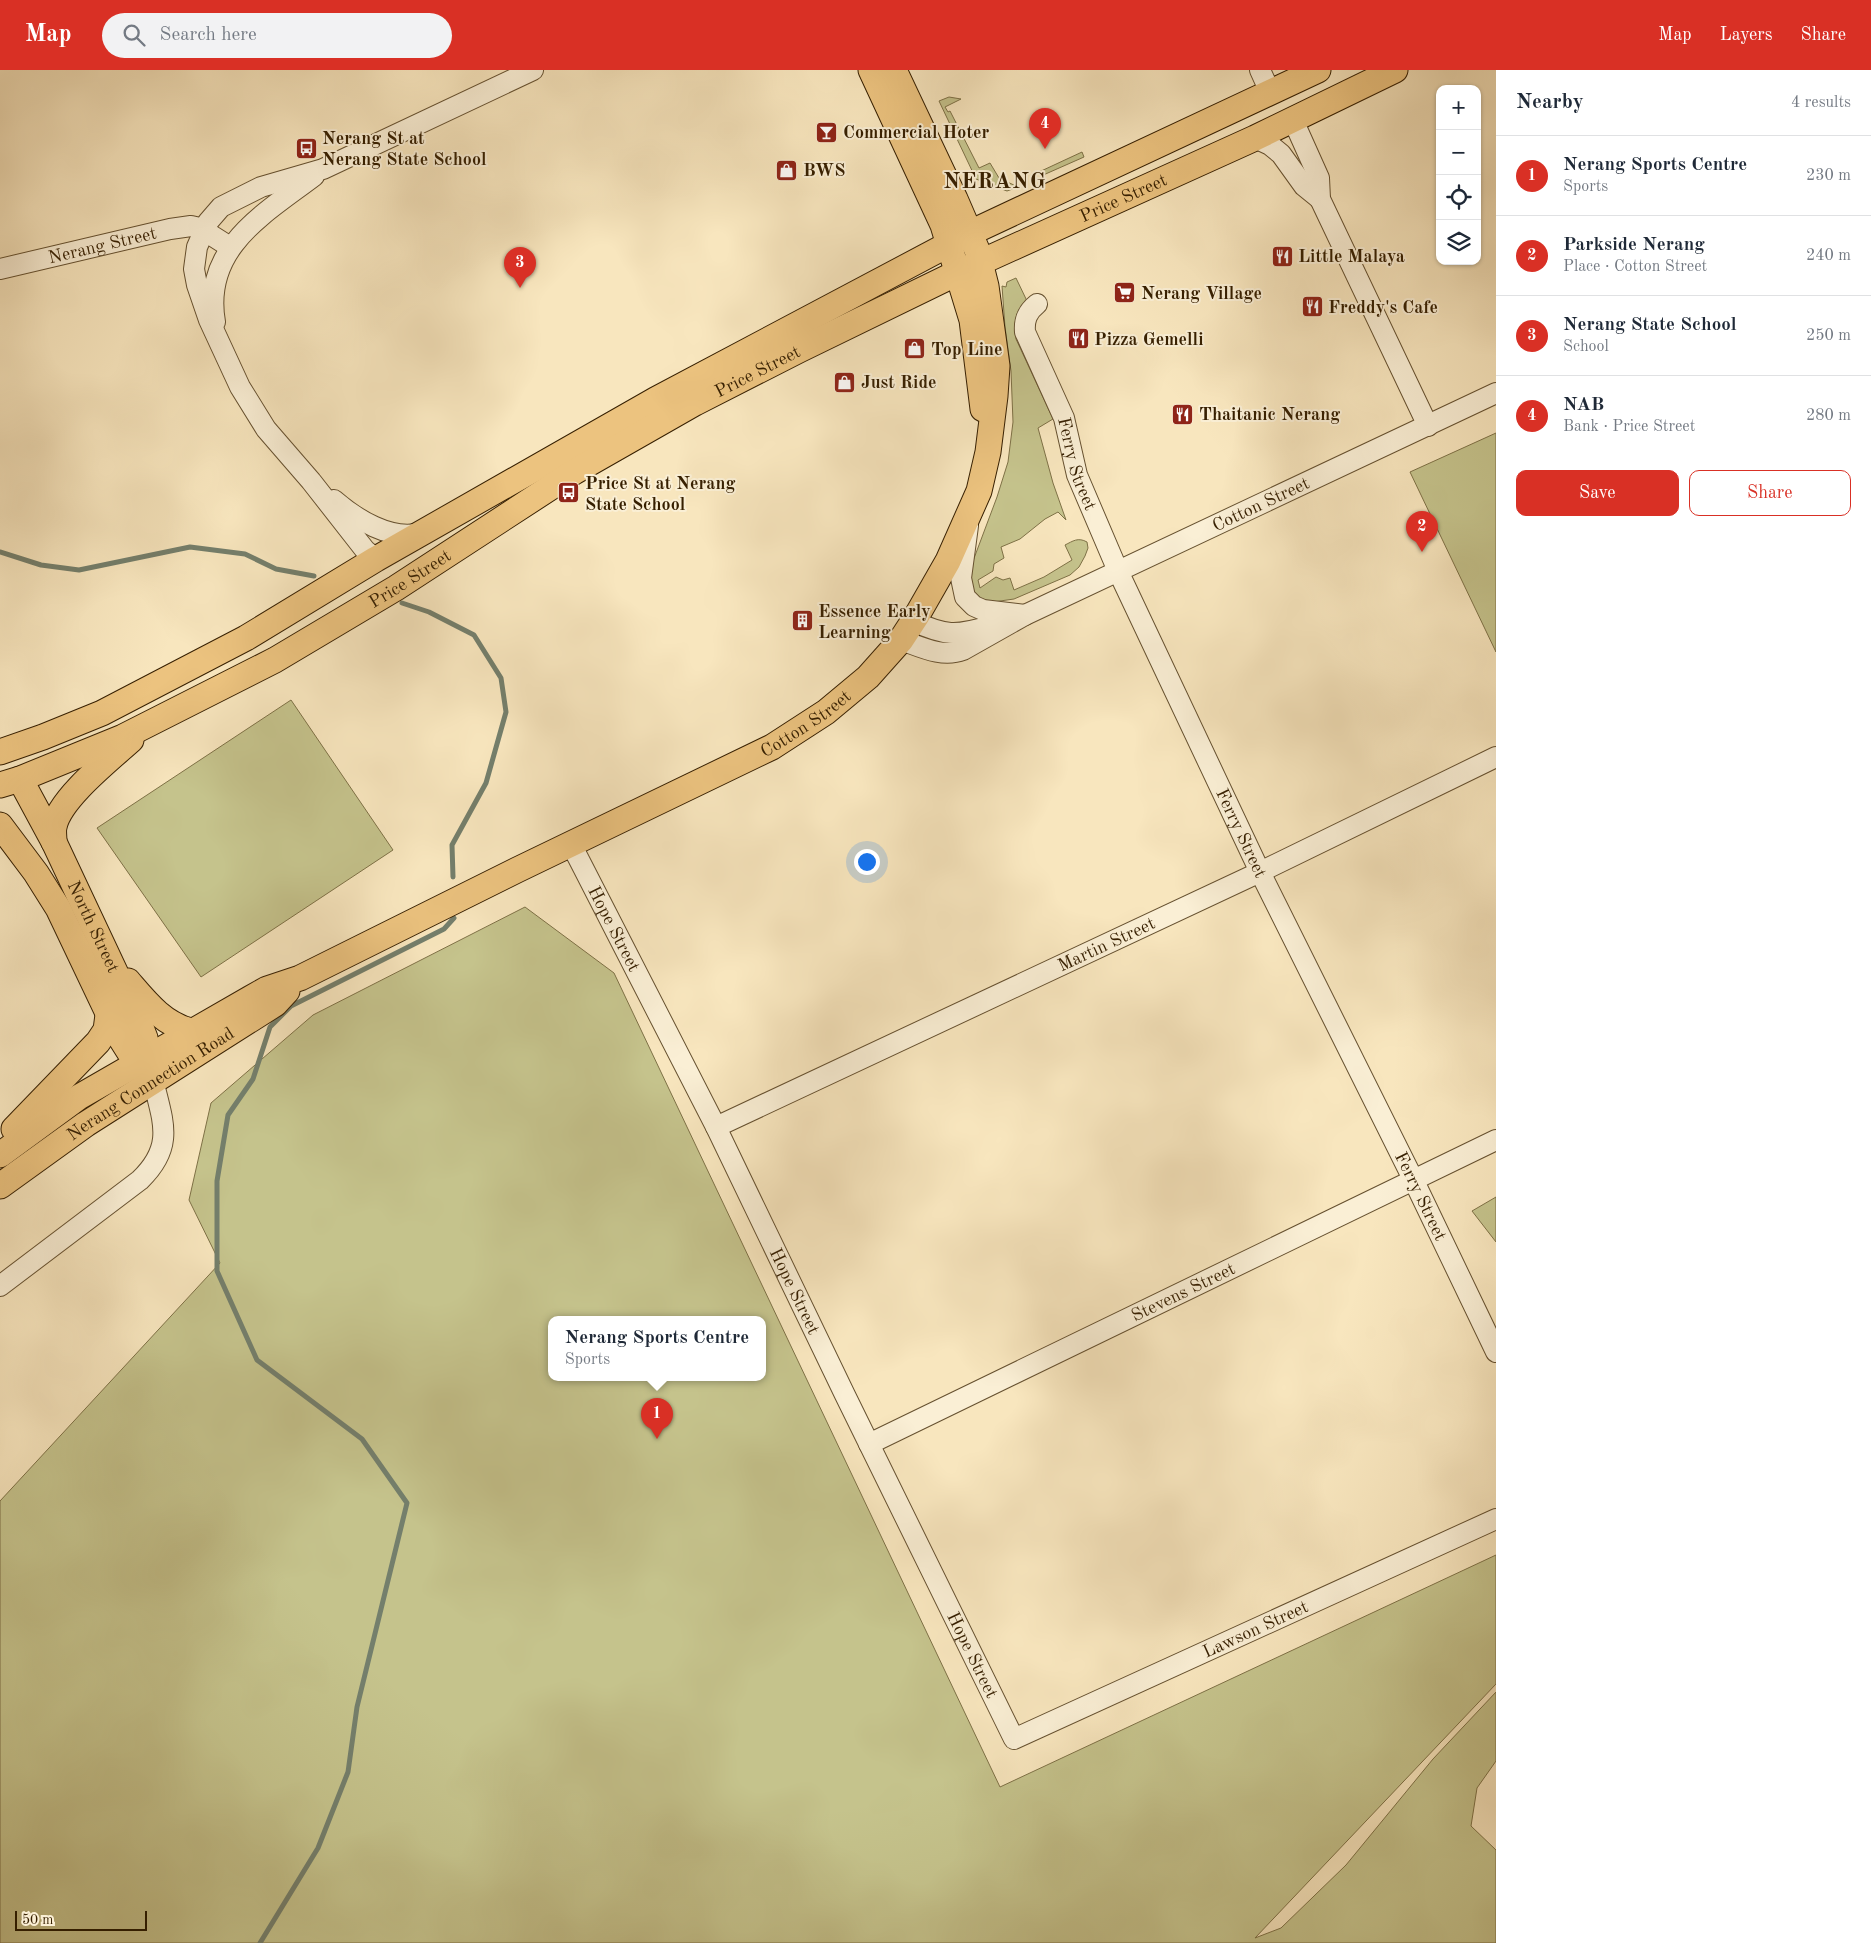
<!DOCTYPE html>
<html lang="en">
<head>
<meta charset="utf-8">
<style>
	:root { --surface:#fff; --page:#f2f2f3; --text:#1f2937; --muted:#747a83; --line:#e0e1e3; --accent:#d93025 }
	body { margin:0; font-family:"Old Standard TT",serif; background:var(--page); color:var(--text) }
	.controls { position:absolute; right:15px; top:15px; display:grid; overflow:hidden; border-radius:10px; box-shadow:0 1px 4px #0004 }
	.controls button { width:45px; height:45px; display:grid; place-items:center; padding:0; border:0; border-bottom:1px solid var(--line); background:var(--surface); color:var(--text); font:25px sans-serif }
	.scale { position:absolute; left:15px; bottom:12px; width:132px; box-sizing:border-box; padding-left:5px; border:2px solid #361f00; border-top:0; font-size:14px; line-height:18px; white-space:nowrap; color:#361f00; -webkit-text-stroke:4px #faefd5; paint-order:stroke }
	.you { position:absolute; left:866px; top:791px; width:18px; height:18px; margin:-12px; border:4px solid #fff; border-radius:50%; background:#1a73e8; box-shadow:0 0 0 8px #1a73e833 }
	.badge { display:grid; place-items:center; width:32px; height:32px; border-radius:50%; background:var(--accent); color:#fff; font-size:16px; font-weight:700 }
	.pin { position:absolute; translate:-50% -41px; filter:drop-shadow(0 1px 2px #0008) }
	.pin::after { content:''; position:absolute; top:26px; width:18px; height:15px; background:inherit; clip-path:polygon(0 0,100% 0,50% 100%) }
	.popup { position:absolute; left:548px; top:1246px; width:218px; height:65px; box-sizing:border-box; display:grid; place-content:center; border-radius:10px; background:var(--surface); filter:drop-shadow(0 1px 4px #0005); font-size:16px; white-space:nowrap; color:var(--muted) }
	.popup b { font-size:19px; color:var(--text) }
	.popup::after { content:''; position:absolute; left:50%; top:100%; margin-left:-10px; border:10px solid transparent; border-top-color:var(--surface) }
	.list { margin:0; padding:0; list-style:none }
	h2 { display:flex; justify-content:space-between; align-items:center; height:65px; margin:0; padding:0 20px; font-size:21px }
	h2 small { font-size:16px; font-weight:400; color:var(--muted) }
	.list li { display:grid; grid-template-columns:32px 1fr auto; gap:15px; align-items:center; box-sizing:border-box; height:80px; padding:0 20px; border-top:1px solid var(--line) }
	.list b { display:block; font-size:19px; white-space:nowrap }
	.list p { margin:0; font-size:16px; white-space:nowrap; color:var(--muted) }
	.list em { font-size:16px; font-style:normal; color:var(--muted) }
	.actions { display:flex; gap:10px; padding:15px 20px }
	.actions a { flex:1; padding:11px 0; border:1px solid var(--accent); border-radius:10px; text-align:center; font-size:18px; color:var(--accent) }
	.actions .main { background:var(--accent); color:#fff }
	.icon { flex:none; width:28px; height:28px; fill:none; stroke:currentColor; stroke-width:2; stroke-linecap:round; stroke-linejoin:round }
	.map { position:relative; flex:none; width:1496px; height:1873px; overflow:hidden }
	header { display:flex; align-items:center; gap:30px; box-sizing:border-box; height:70px; padding:0 25px; background:var(--accent); color:#fff }
	header strong { font-size:24px }
	nav { display:flex; gap:28px; margin-inline-start:auto; font-size:18px }
	.search { width:350px; height:45px; background:var(--page); display:flex; align-items:center; gap:12px; box-sizing:border-box; padding:0 18px; border-radius:28px; color:var(--muted); font-size:19px }
	main { display:flex }
	aside { flex:1; background:var(--surface) }
	.map>svg:first-child { display:block }
</style>
</head>
<body>
<header>
<strong>Map</strong>
<div class="search"><svg class="icon" aria-label="search" viewBox="0 0 24 24"><circle cx="10" cy="10" r="6"/><path d="M15 15l6 6"/></svg>Search here</div>
<nav><a>Map</a><a>Layers</a><a>Share</a></nav>
</header>
<main>
<div class="map">
<svg width="1496" height="1873" viewBox="0 0 1496 1873">
	<rect width="100%" height="100%" fill="#f8e6be"/>
	<filter id="stains"><feTurbulence type="fractalNoise" baseFrequency=".004" numOctaves="4"/><feColorMatrix values="0 0 0 0 .2 0 0 0 0 .09 0 0 0 0 .02 0 0 0 .5 -.17"/></filter>
	<radialGradient id="worn" r=".72"><stop offset=".6" stop-color="#630" stop-opacity="0"/><stop offset="1" stop-color="#630" stop-opacity=".3"/></radialGradient>
	<path fill="#c5c38c" stroke="#7e7146" fill-rule="evenodd" d="M 949,27 L 961,29 L 945,37 L 948,42 L 950,41 L 979,98 L 990,93 L 999,108 L 1018,117 L 1007,121 L 976,109 L 939,31 Z
		M 1082,82 L 1084,87 L 1041,106 L 1039,102 Z
		M 1016,208 L 1027,231 C 1014,241 1014,255 1016,269 L 1053,349 L 1038,358 L 1053,413 L 1066,450 L 1058,442 L 1045,449 L 1020,469 L 1001,477 L 1004,488 L 994,494 L 993,501 L 978,510 L 980,518 L 996,507 L 1003,510 L 1010,508 L 1014,520 L 1044,507 L 1072,490 L 1065,475 C 1073,471 1078,467 1087,472 L 1088,478 L 1085,486 L 1079,497 L 1070,505 L 1014,529 L 993,532 L 981,529 L 973,521 L 971,515 L 970,499 L 997,427 L 1008,392 L 1013,352 L 1011,301 L 1005,257 L 1002,216 L 1006,217 L 1007,212 Z
		M 1496,363 L 1496,582 L 1410,402 Z
		M 291,630 L 393,780 L 201,907 L 97,758 Z
		M 525,837 L 614,903 L 1000,1717 L 1496,1485 L 1496,1614 L 1255,1868 L 1281,1858 L 1346,1795 L 1433,1689 L 1496,1622 L 1496,1691 L 1477,1718 L 1471,1756 L 1496,1780 L 1496,1873 L 0,1873 L 0,1431 L 220,1193 L 189,1130 L 211,1033 L 313,945 ZM 552,1250 L 762,1250 L 762,1308 L 552,1308 Z
		M 1496,1127 L 1496,1172 L 1472,1141 Z"/>
	<g fill="none" stroke-linecap="round" stroke-linejoin="round">
		<path stroke="#747f6c" stroke-width="5" d="M 0,482 L 41,495 L 79,500 L 190,477 L 245,484 L 276,499 L 314,506
			M 402,533 L 429,542 L 474,565 L 501,608 L 506,642 L 486,713 L 452,775 L 453,807
			M 260,1873 L 318,1778 L 348,1702 L 357,1637 L 407,1433 L 362,1369 L 257,1290 L 217,1201 L 217,1111 L 228,1045 L 253,1009 L 270,957 L 291,936 L 444,859 L 454,848"/>
		<defs>
			<g id="minor">
				<path d="M 1260,0 L 1270,22"/>
				<path d="M 1293,50 L 1319,108 L 1320,129 L 1428,356"/>
				<path d="M 1255,68 L 1270,75 L 1281,84 L 1304,116 L 1320,129"/>
				<path id="s1" d="M 0,199 L 170,159 L 191,156 L 200,158 L 230,177"/>
				<path id="s2" d="M 1037,234 C 1027,242 1024,250 1025,262 L 1064,348 L 1077,405 L 1118,501 L 1260,802 L 1413,1109 L 1496,1282"/>
				<path d="M 215,252 C 202,178 264,144 314,106"/>
				<path d="M 334,430 C 356,449 390,471 421,463"/>
				<path d="M 968,456 L 961,508 L 965,527 L 974,536 L 983,540 L 1025,545"/>
				<path d="M 376,489 L 365,480 L 311,411 L 266,359 L 240,317 L 209,250 L 197,215 L 194,199 L 197,177 L 208,152 L 221,137 L 261,117 L 323,99 L 533,0"/>
				<path d="M 913,551 C 945,566 956,566 990,556"/>
				<path id="s3" d="M 901,570 C 921,577 942,588 963,580 L 1025,545 L 1496,323"/>
				<path id="s4" d="M 571,774 L 716,1057 L 845,1325 L 1014,1669 L 1496,1449"/>
				<path id="s5" d="M 716,1057 L 1260,802 L 1496,687"/>
				<path d="M 0,1216 L 140,1110 C 175,1076 163,1052 153,1010"/>
				<path id="s6" d="M 869,1374 L 1496,1070"/>
			</g>
			<g id="major">
				<path d="M 871,0 L 943,155 L 972,250 L 983,339"/>
				<path d="M 0,682 L 43,667 L 102,643 L 246,568 L 376,489 L 655,330 L 970,163 L 1318,0"/>
				<path id="s7" d="M 20,709 L 54,772 L 140,955 L 145,968 L 151,1000"/>
				<path id="s8" d="M 0,715 L 20,709 L 123,667 L 275,590 L 396,518 L 574,402 L 695,333 L 799,280 L 959,202 L 1255,68 L 1395,0"/>
				<path d="M 0,755 L 36,803 L 58,838 L 118,964 L 130,983 L 149,1005"/>
				<path d="M 54,772 C 54,767 53,761 54,757 C 59,729 110,689 131,670"/>
				<path d="M 128,911 C 146,932 163,954 191,961"/>
				<path d="M 14,1059 L 98,972 L 106,960 L 108,945"/>
				<path id="s9" d="M 0,1085 L 79,1027 L 251,928 L 267,919 L 300,908 L 517,800 L 772,677 L 826,642 L 868,607 L 901,570 L 916,547 L 948,491 L 979,421 L 988,382 L 995,326 L 997,296 L 986,216 L 977,180 L 955,129 L 894,0"/>
				<path id="s10" d="M 0,1116 L 86,1054 L 275,934 L 287,921"/>
			</g>
		</defs>
		<use href="#minor" stroke="#665130" stroke-width="22"/>
		<use href="#major" stroke="#361f00" stroke-width="27"/>
		<use href="#minor" stroke="#faefd5" stroke-width="20"/>
		<use href="#major" stroke="#ecc37f" stroke-width="25"/>
	</g>
	<defs>
		<symbol id="bar-square" viewBox="-11 -11 22 22"><rect x="-9" y="-9" width="18" height="18" rx="4" fill="#8f2418" stroke="#faefd5"/><path d="M-6-5H6L.8 .8V4.5H3.5V6h-7V4.5H-.8V.8Z" fill="#fff"/></symbol>
		<symbol id="bus-square" viewBox="-11 -11 22 22"><rect x="-9" y="-9" width="18" height="18" rx="4" fill="#8f2418" stroke="#faefd5"/><path d="M-5-6H5V4H4V6H2V4H-2V6H-4V4H-5ZM-3.5-4V0h7V-4ZM-3.5 1.2v1.5H-2V1.2ZM2 1.2v1.5H3.5V1.2Z" fill="#fff"/></symbol>
		<symbol id="shop-square" viewBox="-11 -11 22 22"><rect x="-9" y="-9" width="18" height="18" rx="4" fill="#8f2418" stroke="#faefd5"/><path d="M-5-2.5h2.3a2.7 3.5 0 0 1 5.4 0H5L5.5 6h-11ZM-1.5-2.5h3a1.5 2.3 0 0 0-3 0Z" fill="#fff"/></symbol>
		<symbol id="restaurant-square" viewBox="-11 -11 22 22"><rect x="-9" y="-9" width="18" height="18" rx="4" fill="#8f2418" stroke="#faefd5"/><path d="M-5-6h1v4h1v-4h1v4h1v-4h1v5L-1.5 .5V6h-2V.5L-5-1ZM5-6V6H3V1.5H1.5Q1.5-4 5-6Z" fill="#fff"/></symbol>
		<symbol id="supermarket-square" viewBox="-11 -11 22 22"><rect x="-9" y="-9" width="18" height="18" rx="4" fill="#8f2418" stroke="#faefd5"/><path d="M-6-5.5h2.5l.6 2H6L4.5 2H-2.5L-4.4-4H-6ZM-1.5 3.2a1.3 1.3 0 1 0 .1 0ZM3 3.2a1.3 1.3 0 1 0 .1 0Z" fill="#fff"/></symbol>
		<symbol id="building-square" viewBox="-11 -11 22 22"><rect x="-9" y="-9" width="18" height="18" rx="4" fill="#8f2418" stroke="#faefd5"/><path d="M-4-6H4V6H1V3H-1V6H-4ZM-2.5-4.3h1.7v1.8h-1.7ZM.8-4.3h1.7v1.8H.8ZM-2.5-1h1.7V.8h-1.7ZM.8-1h1.7V.8H.8Z" fill="#fff"/></symbol>
	</defs>
	<g fill-rule="evenodd">
		<use href="#bar-square" x="814" y="50" width="25" height="25"/>
		<use href="#bus-square" x="294" y="66" width="25" height="25"/>
		<use href="#shop-square" x="774" y="88" width="25" height="25"/>
		<use href="#restaurant-square" x="1270" y="174" width="25" height="25"/>
		<use href="#supermarket-square" x="1112" y="210" width="25" height="25"/>
		<use href="#restaurant-square" x="1300" y="224" width="25" height="25"/>
		<use href="#restaurant-square" x="1066" y="256" width="25" height="25"/>
		<use href="#shop-square" x="902" y="266" width="25" height="25"/>
		<use href="#shop-square" x="832" y="300" width="25" height="25"/>
		<use href="#restaurant-square" x="1170" y="332" width="25" height="25"/>
		<use href="#bus-square" x="556" y="410" width="25" height="25"/>
		<use href="#building-square" x="790" y="538" width="25" height="25"/>
	</g>
	<g text-anchor="middle" stroke-width="4" stroke-linejoin="round" paint-order="stroke">
		<g font-size="18" font-weight="bold" fill="#361f00" stroke="#faefd5" text-anchor="start">
			<text x="843" y="68">Commercial Hoter</text>
			<text x="322" y="74">Nerang St at<tspan x="322" dy="21">Nerang State School</tspan></text>
			<text x="803" y="106">BWS</text>
			<text x="1298" y="192">Little Malaya</text>
			<text x="1141" y="229">Nerang Village</text>
			<text x="1328" y="243">Freddy's Cafe</text>
			<text x="1094" y="275">Pizza Gemelli</text>
			<text x="931" y="285">Top Line</text>
			<text x="861" y="318">Just Ride</text>
			<text x="1199" y="350">Thaitanic Nerang</text>
			<text x="585" y="419">Price St at Nerang<tspan x="585" dy="21">State School</tspan></text>
			<text x="818" y="547">Essence Early<tspan x="818" dy="21">Learning</tspan></text>
		</g>
		<g font-size="18" fill="#361f00" stroke="#faefd5">
			<text dy="6" stroke="none"><textPath href="#s8" startOffset="1270">Price Street</textPath></text>
			<text dy="6" stroke="none"><textPath href="#s1" startOffset="105">Nerang Street</textPath></text>
			<text dy="6" stroke="none"><textPath href="#s8" startOffset="865">Price Street</textPath></text>
			<text dy="6" stroke="none"><textPath href="#s2" startOffset="174">Ferry Street</textPath></text>
			<text dy="6" stroke="none"><textPath href="#s3" startOffset="396">Cotton Street</textPath></text>
			<text dy="6" stroke="none"><textPath href="#s8" startOffset="460">Price Street</textPath></text>
			<text dy="6" stroke="none"><textPath href="#s9" startOffset="916">Cotton Street</textPath></text>
			<text dy="6" stroke="none"><textPath href="#s2" startOffset="579">Ferry Street</textPath></text>
			<text dy="6" stroke="none"><textPath href="#s7" startOffset="165">North Street</textPath></text>
			<text dy="6" stroke="none"><textPath href="#s4" startOffset="95">Hope Street</textPath></text>
			<text dy="6" stroke="none"><textPath href="#s5" startOffset="431">Martin Street</textPath></text>
			<text dy="6" stroke="none"><textPath href="#s10" startOffset="182">Nerang Connection Road</textPath></text>
			<text dy="6" stroke="none"><textPath href="#s2" startOffset="984">Ferry Street</textPath></text>
			<text dy="6" stroke="none"><textPath href="#s4" startOffset="500">Hope Street</textPath></text>
			<text dy="6" stroke="none"><textPath href="#s6" startOffset="349">Stevens Street</textPath></text>
			<text dy="6" stroke="none"><textPath href="#s4" startOffset="1264">Lawson Street</textPath></text>
			<text dy="6" stroke="none"><textPath href="#s4" startOffset="905">Hope Street</textPath></text>
		</g>
		<g font-size="22" font-weight="bold" letter-spacing="1" fill="#361f00" stroke="#faefd5">
			<text x="995" y="118">NERANG</text>
		</g>
	</g>
	<rect width="100%" height="100%" filter="url(#stains)"/>
	<rect width="100%" height="100%" fill="url(#worn)"/>
</svg>
<div class="controls">
<button>+</button>
<button>−</button>
<button><svg class="icon" aria-label="locate" viewBox="0 0 24 24"><circle cx="12" cy="12" r="6"/><path d="M12 2v4M12 18v4M2 12h4M18 12h4"/></svg></button>
<button><svg class="icon" aria-label="layers" viewBox="0 0 24 24"><path d="M12 4l9 5-9 5-9-5zM3 14l9 5 9-5"/></svg></button>
</div>
<div class="scale">50 m</div>
<div class="you"></div>
<div class="pin badge" style="left:657px;top:1369px">1</div>
<div class="popup"><b>Nerang Sports Centre</b>Sports</div>
<div class="pin badge" style="left:1422px;top:482px">2</div>
<div class="pin badge" style="left:520px;top:218px">3</div>
<div class="pin badge" style="left:1045px;top:79px">4</div>
</div>
<aside>
<h2>Nearby<small>4 results</small></h2>
<ul class="list">
<li><span class="badge">1</span><div><b>Nerang Sports Centre</b><p>Sports</p></div><em>230 m</em></li>
<li><span class="badge">2</span><div><b>Parkside Nerang</b><p>Place · Cotton Street</p></div><em>240 m</em></li>
<li><span class="badge">3</span><div><b>Nerang State School</b><p>School</p></div><em>250 m</em></li>
<li><span class="badge">4</span><div><b>NAB</b><p>Bank · Price Street</p></div><em>280 m</em></li>
</ul>
<div class="actions"><a class="main">Save</a><a>Share</a></div>
</aside>
</main>
</body>
</html>
